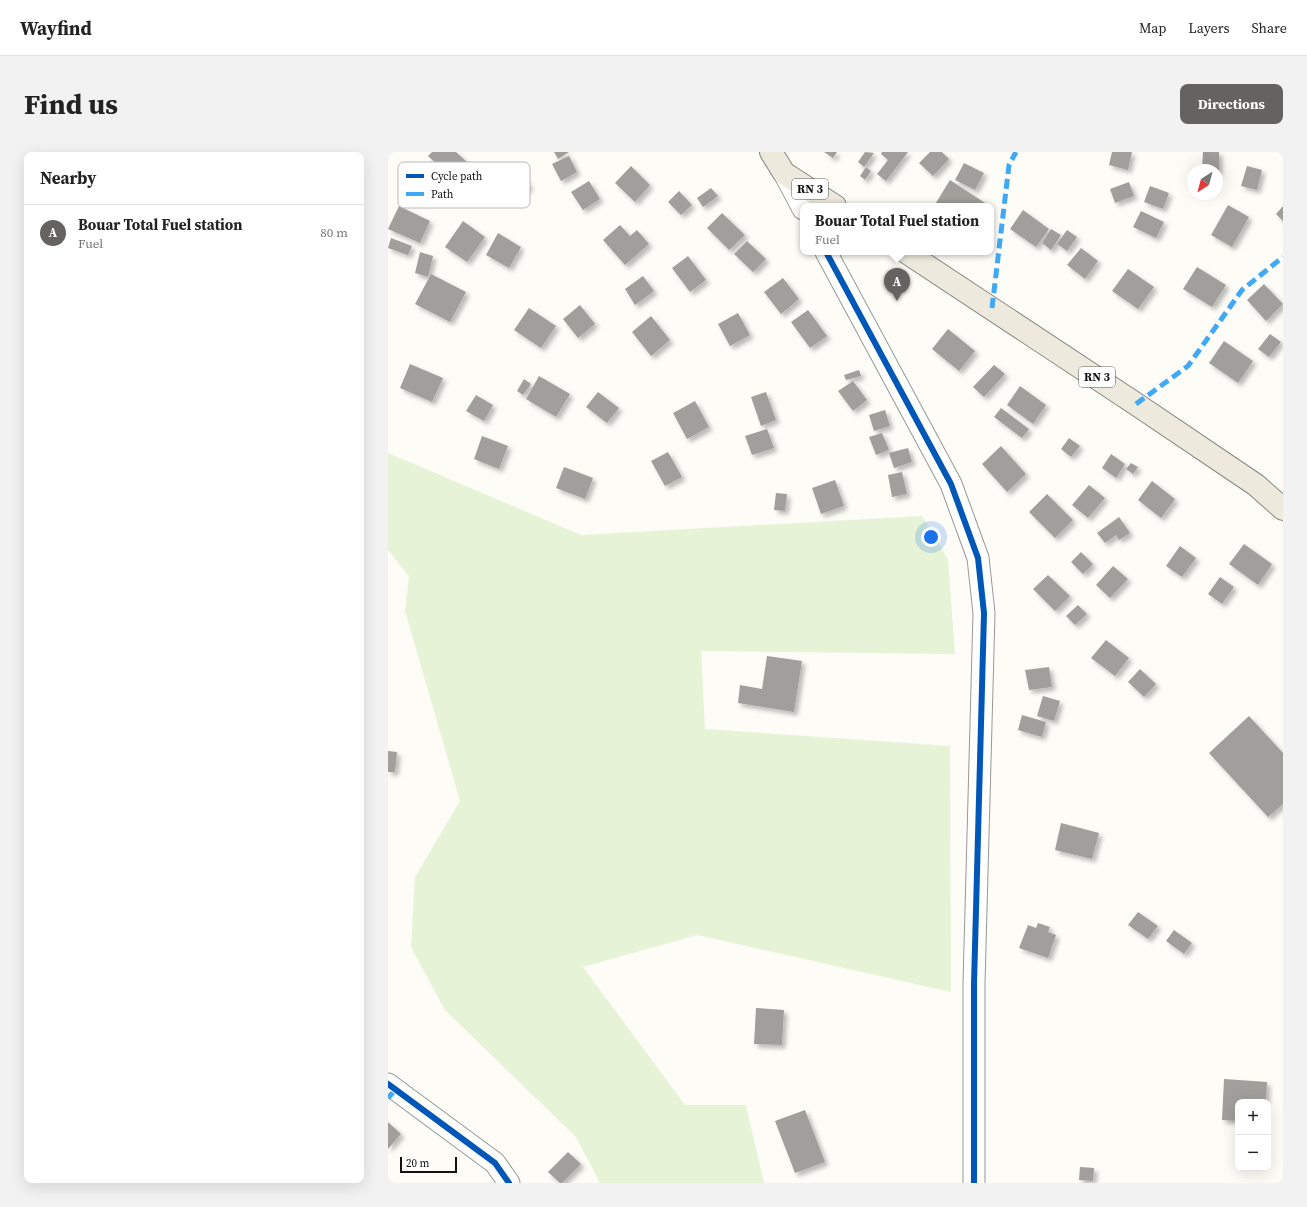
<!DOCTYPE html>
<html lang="en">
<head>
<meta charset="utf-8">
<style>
	:root { --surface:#fff; --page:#f2f2f2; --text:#222; --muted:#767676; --line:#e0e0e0; --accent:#646362 }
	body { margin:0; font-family:"Source Serif 4",serif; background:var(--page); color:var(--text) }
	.controls { position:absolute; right:12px; bottom:12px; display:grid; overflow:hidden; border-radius:8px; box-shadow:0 4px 16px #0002 }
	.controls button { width:36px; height:36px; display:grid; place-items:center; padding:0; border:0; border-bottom:1px solid var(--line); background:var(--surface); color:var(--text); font:20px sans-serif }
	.compass { position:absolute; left:799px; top:12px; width:36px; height:36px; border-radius:50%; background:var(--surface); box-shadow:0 4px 16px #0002; rotate:216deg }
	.scale { position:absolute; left:12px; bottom:10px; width:57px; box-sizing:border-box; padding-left:4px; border:2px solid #111; border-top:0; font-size:11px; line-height:14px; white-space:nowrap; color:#111; -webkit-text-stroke:3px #fff; paint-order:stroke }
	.you { position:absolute; left:543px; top:385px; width:14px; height:14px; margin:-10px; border:3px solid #fff; border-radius:50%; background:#1a73e8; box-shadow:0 0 0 6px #1a73e833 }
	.badge { display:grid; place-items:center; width:26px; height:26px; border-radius:50%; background:var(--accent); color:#fff; font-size:13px; font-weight:700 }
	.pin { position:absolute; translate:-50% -33px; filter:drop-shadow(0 1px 2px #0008) }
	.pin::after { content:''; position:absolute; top:21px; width:14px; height:12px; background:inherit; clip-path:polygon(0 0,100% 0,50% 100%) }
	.popup { position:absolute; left:412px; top:51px; width:194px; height:52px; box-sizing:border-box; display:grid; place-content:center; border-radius:8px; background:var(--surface); filter:drop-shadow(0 1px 3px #0005); font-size:13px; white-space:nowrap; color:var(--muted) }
	.popup b { font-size:15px; color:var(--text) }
	.popup::after { content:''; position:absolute; left:50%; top:100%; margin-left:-8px; border:8px solid transparent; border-top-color:var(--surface) }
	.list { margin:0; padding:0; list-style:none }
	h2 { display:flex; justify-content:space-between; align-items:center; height:52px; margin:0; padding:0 16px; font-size:17px }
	h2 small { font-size:13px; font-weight:400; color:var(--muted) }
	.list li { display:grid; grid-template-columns:26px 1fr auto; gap:12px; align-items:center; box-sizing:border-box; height:56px; padding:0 16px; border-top:1px solid var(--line) }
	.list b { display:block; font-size:15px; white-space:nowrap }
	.list p { margin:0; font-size:13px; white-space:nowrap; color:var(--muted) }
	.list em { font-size:13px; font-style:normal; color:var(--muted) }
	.map { position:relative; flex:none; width:895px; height:1031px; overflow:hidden; border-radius:8px }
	header { display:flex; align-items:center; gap:24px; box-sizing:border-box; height:56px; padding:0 20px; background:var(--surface); border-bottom:1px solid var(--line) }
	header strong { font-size:19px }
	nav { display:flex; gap:22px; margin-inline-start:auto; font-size:14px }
	.intro { display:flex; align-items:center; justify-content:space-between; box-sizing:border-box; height:96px; padding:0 24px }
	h1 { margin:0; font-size:28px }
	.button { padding:10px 18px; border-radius:8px; background:var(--accent); color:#fff; font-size:14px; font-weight:700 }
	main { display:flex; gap:24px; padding:0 24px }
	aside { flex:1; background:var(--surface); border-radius:8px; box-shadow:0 4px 16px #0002 }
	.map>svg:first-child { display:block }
</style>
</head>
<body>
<header>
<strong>Wayfind</strong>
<nav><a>Map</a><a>Layers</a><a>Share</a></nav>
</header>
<div class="intro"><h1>Find us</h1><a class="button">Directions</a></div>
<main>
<aside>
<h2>Nearby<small></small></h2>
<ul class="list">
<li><span class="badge">A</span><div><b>Bouar Total Fuel station</b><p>Fuel</p></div><em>80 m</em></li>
</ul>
</aside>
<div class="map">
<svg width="895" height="1031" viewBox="0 0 895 1031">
	<defs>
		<filter id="shadow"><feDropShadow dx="3.5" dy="3.5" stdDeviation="2" flood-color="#0004"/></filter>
	</defs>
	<rect width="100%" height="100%" fill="#fdfcf7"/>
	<path fill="#e7f3d7" d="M 0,301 L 193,383 L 534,364 L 560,407 L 567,502 L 313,499 L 317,577 L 562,594 L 563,840 L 309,783 L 195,815 L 297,953 L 358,953 L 376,1031 L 212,1031 L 188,985 L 57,858 L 23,795 L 27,725 L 72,649 L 17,459 L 21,424 L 0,398 Z"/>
	<path fill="#a19f9c" filter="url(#shadow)" d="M 44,0 L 68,0 L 80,11 L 65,27 L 40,4 Z
		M 166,0 L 181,0 L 170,7 Z
		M 436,0 L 449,0 L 445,6 Z
		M 477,0 L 486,1 L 476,15 L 470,10 Z
		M 494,0 L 520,0 L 498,29 L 489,22 L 500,8 L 493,2 Z
		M 542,0 L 554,0 L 561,7 L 545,24 L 531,11 Z
		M 724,0 L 744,0 L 740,18 L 721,13 Z
		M 815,0 L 831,0 L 831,21 L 829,18 L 814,18 Z
		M 181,4 L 189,20 L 173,29 L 164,12 Z
		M 576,11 L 596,21 L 587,38 L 567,28 Z
		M 128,13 L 142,35 L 122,48 L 108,26 Z
		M 243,14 L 262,33 L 247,50 L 227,31 Z
		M 859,14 L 874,18 L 869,38 L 853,34 Z
		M 478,15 L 483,19 L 477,28 L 472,24 Z
		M 562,28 L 597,51 L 595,54 L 575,53 L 574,54 L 546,54 Z
		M 201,29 L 212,47 L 195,58 L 183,40 Z
		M 741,30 L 746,44 L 727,51 L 722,37 Z
		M 762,34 L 781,41 L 775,57 L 756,50 Z
		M 323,36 L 330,44 L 315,55 L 309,46 Z
		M 291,39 L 304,53 L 293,63 L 280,50 Z
		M 840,53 L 861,65 L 844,95 L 823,83 Z
		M 11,54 L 42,69 L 32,91 L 0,77 Z
		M 895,54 L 895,69 L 888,62 Z
		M 635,58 L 661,77 L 648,95 L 622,77 Z
		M 753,59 L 776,70 L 768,86 L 745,75 Z
		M 334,61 L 357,83 L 341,98 L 319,76 Z
		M 75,69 L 97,85 L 79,110 L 57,95 Z
		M 232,73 L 242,84 L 249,78 L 261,92 L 237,113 L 215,88 Z
		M 663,77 L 673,83 L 663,98 L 654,91 Z
		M 679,78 L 689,85 L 679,99 L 669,92 Z
		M 110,81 L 133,95 L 121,116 L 98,103 Z
		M 3,86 L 24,94 L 20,103 L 0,96 Z
		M 359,89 L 378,107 L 365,120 L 346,102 Z
		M 693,96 L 710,109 L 697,127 L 679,113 Z
		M 32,100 L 45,104 L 40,125 L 27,121 Z
		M 300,104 L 318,128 L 302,140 L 284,116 Z
		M 809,115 L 838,133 L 824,155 L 795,137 Z
		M 740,117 L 766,135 L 750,157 L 724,139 Z
		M 43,122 L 78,140 L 62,170 L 27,152 Z
		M 255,124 L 266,139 L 247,153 L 237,137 Z
		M 395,126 L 411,147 L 393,162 L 376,140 Z
		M 876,132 L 895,152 L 878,169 L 859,148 Z
		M 192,153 L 207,172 L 190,186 L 175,167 Z
		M 141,156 L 168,174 L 153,196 L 126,178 Z
		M 420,158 L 439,184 L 422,196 L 403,170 Z
		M 350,161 L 362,183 L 342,194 L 330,172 Z
		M 263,164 L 282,188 L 263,204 L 244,180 Z
		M 560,177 L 587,199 L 571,219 L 544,197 Z
		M 882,182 L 893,190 L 881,205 L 870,197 Z
		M 836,189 L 865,209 L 850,231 L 821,211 Z
		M 22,212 L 55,226 L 44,250 L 12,236 Z
		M 606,213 L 617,222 L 596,245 L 585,235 Z
		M 471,218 L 473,224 L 458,228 L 456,223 Z
		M 151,224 L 182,242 L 168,265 L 138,247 Z
		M 136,227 L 143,232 L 135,243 L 129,239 Z
		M 465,229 L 479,248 L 465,259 L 450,239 Z
		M 632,234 L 658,253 L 645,272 L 619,253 Z
		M 210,240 L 231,256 L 219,271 L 198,255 Z
		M 378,240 L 388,268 L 373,274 L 363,245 Z
		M 88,243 L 105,253 L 96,269 L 78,259 Z
		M 307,249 L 321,275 L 299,287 L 285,261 Z
		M 613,256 L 641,277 L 634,286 L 606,265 Z
		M 497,258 L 502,274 L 486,279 L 481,263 Z
		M 379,277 L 386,296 L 364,303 L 357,284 Z
		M 494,281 L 501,298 L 488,303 L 481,285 Z
		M 94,284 L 120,294 L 111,317 L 86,307 Z
		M 681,286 L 692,294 L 683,305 L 673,297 Z
		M 613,294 L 638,322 L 619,340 L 594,312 Z
		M 520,296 L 524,310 L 506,316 L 501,301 Z
		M 280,300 L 294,325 L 277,334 L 263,309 Z
		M 723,302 L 737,312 L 728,326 L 714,316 Z
		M 743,311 L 750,315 L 745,322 L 738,317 Z
		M 176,315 L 205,326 L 197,347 L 168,336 Z
		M 514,320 L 519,342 L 504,345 L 500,323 Z
		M 447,328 L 456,354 L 433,362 L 424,336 Z
		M 764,329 L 787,347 L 773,366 L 750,348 Z
		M 701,333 L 717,346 L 700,366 L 684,353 Z
		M 388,341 L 399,342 L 397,359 L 386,358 Z
		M 659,342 L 685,368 L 667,386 L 641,360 Z
		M 731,365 L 742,381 L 731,388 L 728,383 L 717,391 L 709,381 Z
		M 856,392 L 884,412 L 870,433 L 841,412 Z
		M 792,394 L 808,406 L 794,425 L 778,414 Z
		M 693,400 L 705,412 L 695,422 L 683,410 Z
		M 725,414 L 740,427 L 722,446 L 708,433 Z
		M 660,423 L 682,444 L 667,459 L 645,437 Z
		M 832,425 L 846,435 L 834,452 L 820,442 Z
		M 690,453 L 699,462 L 687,473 L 678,464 Z
		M 718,488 L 741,506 L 727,524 L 703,506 Z
		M 379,504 L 414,509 L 406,560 L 350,551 L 352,533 L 374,537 Z
		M 661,515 L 664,535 L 641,538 L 637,518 Z
		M 752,517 L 768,532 L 756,545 L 740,530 Z
		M 655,544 L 672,549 L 666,569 L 649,564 Z
		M 634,563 L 658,570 L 654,585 L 630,578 Z
		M 861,564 L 895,601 L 895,652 L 880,665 L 821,601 Z
		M 0,599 L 9,600 L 7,620 L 0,620 Z
		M 673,671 L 711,681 L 704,707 L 667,698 Z
		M 750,760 L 770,774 L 760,787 L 740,773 Z
		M 650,771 L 662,775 L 660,780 L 668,783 L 660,806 L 631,796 L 640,773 L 648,776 Z
		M 786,778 L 804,791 L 796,802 L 778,789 Z
		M 368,856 L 396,858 L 394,893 L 366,892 Z
		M 836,927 L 879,930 L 878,950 L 850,950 L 850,969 L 834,968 Z
		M 417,958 L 437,1010 L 407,1021 L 387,969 Z
		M 0,970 L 13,982 L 0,997 Z
		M 180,1000 L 193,1012 L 174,1031 L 172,1031 L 160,1020 Z
		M 692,1015 L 706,1016 L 705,1029 L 691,1028 Z"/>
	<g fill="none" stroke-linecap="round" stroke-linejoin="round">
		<defs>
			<path id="minor" d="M 396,21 L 415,57
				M 438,100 L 563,332 L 590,406 L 596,461 L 586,832 L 586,1031
				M 0,932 L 107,1011 L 121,1031"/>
			<path id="major" d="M 383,0 L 396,21 L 447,54
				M 518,100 L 748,252 L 868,333 L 895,357"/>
		</defs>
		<use href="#minor" stroke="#979795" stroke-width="23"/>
		<use href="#major" stroke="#858482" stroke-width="24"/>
		<use href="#minor" stroke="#fffffe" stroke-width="21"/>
		<use href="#major" stroke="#ede9dc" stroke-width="22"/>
		<path stroke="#3fa9f5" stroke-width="5" stroke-dasharray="10 5" stroke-linecap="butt" d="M 604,156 L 621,13 L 628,0
			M 748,252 L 800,214 L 854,138 L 895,105
			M 0,946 L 8,937"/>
		<defs>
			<path id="cycleway" d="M 438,100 L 563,332 L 590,406 L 596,461 L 586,832 L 586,1031
				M 0,932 L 107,1011 L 121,1031"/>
		</defs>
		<use href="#cycleway" stroke="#fff" stroke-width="8"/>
		<use href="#cycleway" stroke="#0057b8" stroke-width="6"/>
	</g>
	<g text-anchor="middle" stroke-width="4" stroke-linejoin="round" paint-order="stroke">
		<g fill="#fff" stroke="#585858" stroke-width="1">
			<rect x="404" y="27" width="36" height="20" rx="3"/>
			<rect x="691" y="215" width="36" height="20" rx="3"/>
		</g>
		<g font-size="12" font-weight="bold" fill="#111">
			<text x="422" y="41">RN 3</text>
			<text x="709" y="229">RN 3</text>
		</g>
	</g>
	<rect x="10" y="10" width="132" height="46" rx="6" fill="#fff" stroke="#b8b8b8" stroke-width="1"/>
	<rect x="18" y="22" width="18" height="4" fill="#0057b8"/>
	<rect x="18" y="40" width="18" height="4" fill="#3fa9f5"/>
	<g font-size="11" fill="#111">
		<text x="43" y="28">Cycle path</text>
		<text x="43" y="46">Path</text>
	</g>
</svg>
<div class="controls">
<button>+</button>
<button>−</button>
</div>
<svg class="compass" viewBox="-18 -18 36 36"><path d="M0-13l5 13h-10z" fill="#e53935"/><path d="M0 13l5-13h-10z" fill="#767676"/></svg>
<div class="scale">20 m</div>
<div class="you"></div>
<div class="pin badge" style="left:509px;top:149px">A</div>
<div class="popup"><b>Bouar Total Fuel station</b>Fuel</div>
</div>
</main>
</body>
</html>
